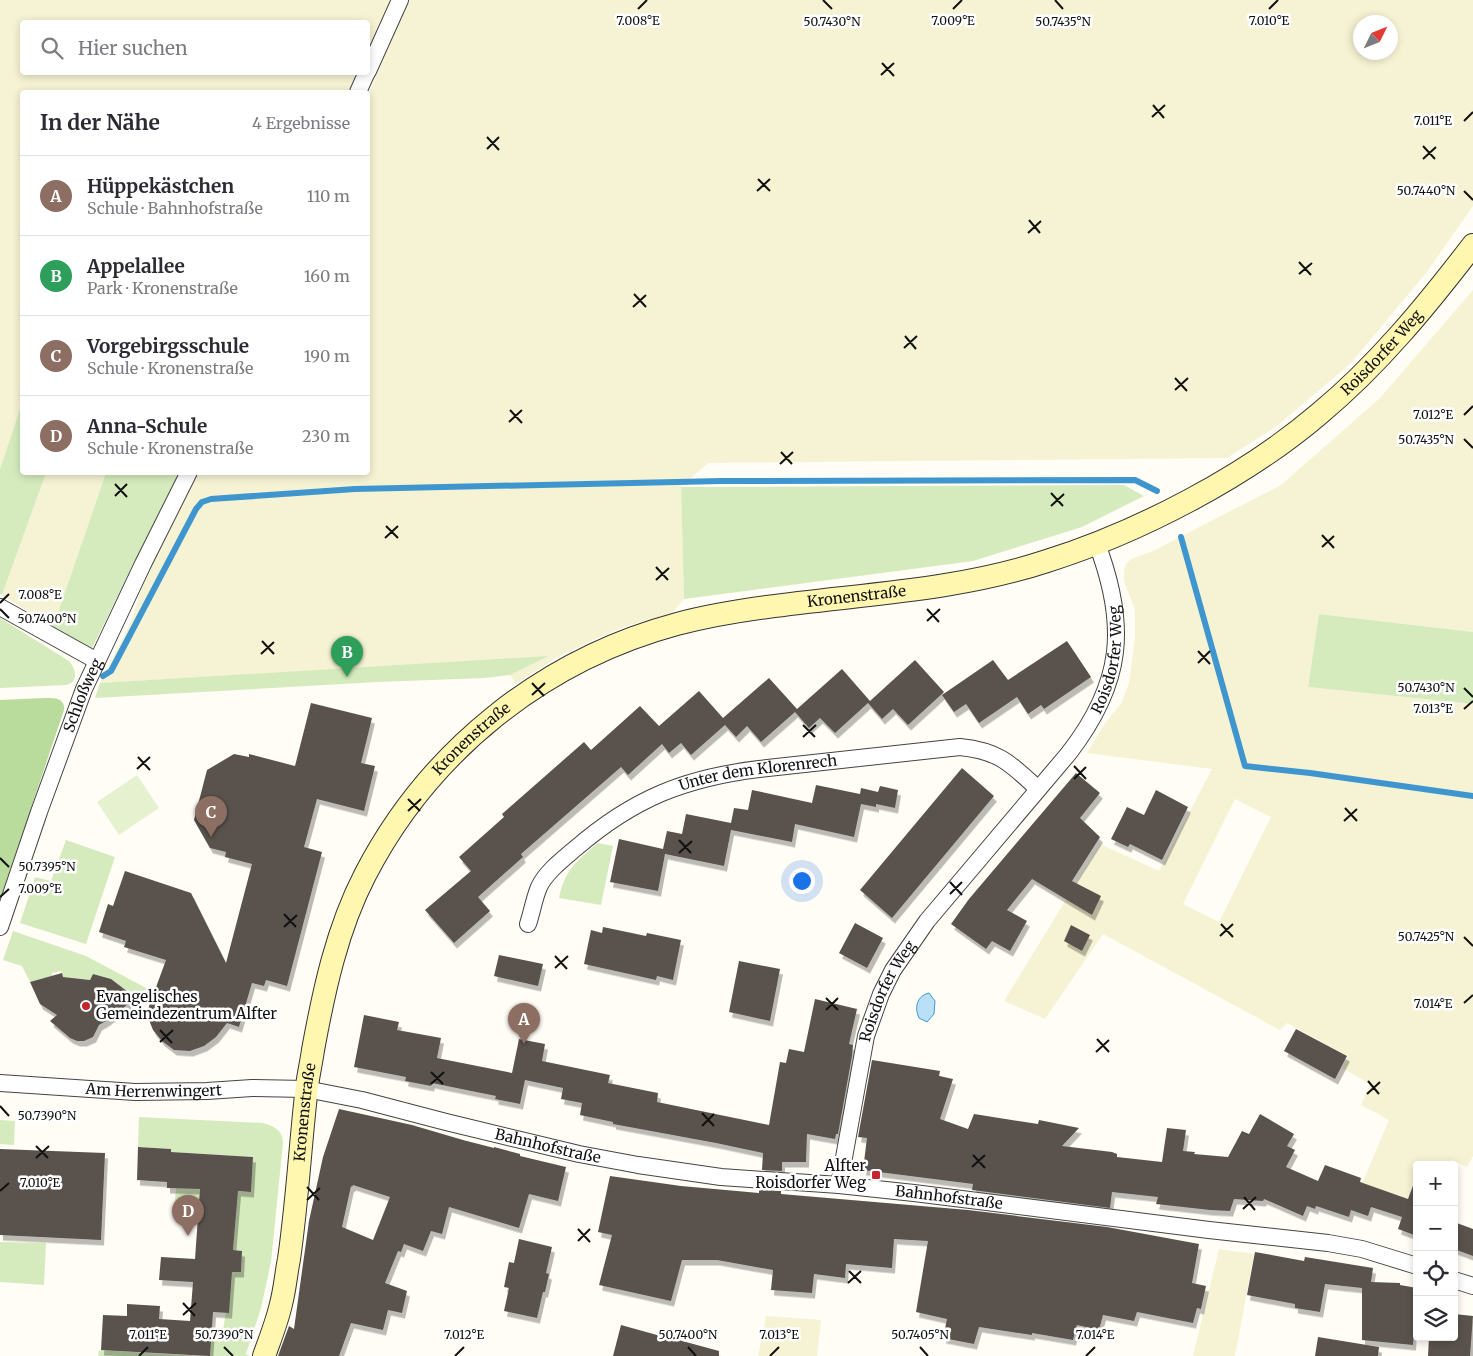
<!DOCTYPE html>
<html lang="de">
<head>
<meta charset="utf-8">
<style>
	:root { --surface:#fff; --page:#f2f2f3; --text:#2b2b33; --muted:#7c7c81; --line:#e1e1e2; --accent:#111827 }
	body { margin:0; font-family:Merriweather,serif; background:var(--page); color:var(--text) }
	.controls { position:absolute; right:15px; bottom:15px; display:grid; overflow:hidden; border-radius:5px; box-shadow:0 2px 8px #0003 }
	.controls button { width:45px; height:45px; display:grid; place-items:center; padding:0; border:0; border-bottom:1px solid var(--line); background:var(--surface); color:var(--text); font:25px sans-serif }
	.compass { position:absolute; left:1353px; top:15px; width:45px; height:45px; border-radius:50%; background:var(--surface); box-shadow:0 2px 8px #0003; rotate:47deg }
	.you { position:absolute; left:801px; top:880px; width:18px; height:18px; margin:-12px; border:4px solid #fff; border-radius:50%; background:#1a73e8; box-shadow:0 0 0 8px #1a73e833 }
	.badge { display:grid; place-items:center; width:32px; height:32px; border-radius:50%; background:var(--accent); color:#fff; font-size:16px; font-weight:700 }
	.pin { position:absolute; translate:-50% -41px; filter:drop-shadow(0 1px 2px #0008) }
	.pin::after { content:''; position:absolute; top:26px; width:18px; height:15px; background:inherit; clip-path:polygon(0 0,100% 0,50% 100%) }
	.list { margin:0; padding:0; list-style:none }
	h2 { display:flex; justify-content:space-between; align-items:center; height:65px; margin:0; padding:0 20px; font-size:21px }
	h2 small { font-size:16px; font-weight:400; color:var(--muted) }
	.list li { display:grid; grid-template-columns:32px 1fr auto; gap:15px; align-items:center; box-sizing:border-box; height:80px; padding:0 20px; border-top:1px solid var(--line) }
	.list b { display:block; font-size:19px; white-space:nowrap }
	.list p { margin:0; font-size:16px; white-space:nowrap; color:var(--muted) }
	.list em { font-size:16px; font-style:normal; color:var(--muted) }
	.icon { flex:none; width:28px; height:28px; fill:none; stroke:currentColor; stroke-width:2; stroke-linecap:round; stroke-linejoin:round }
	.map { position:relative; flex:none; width:1473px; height:1356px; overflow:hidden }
	.search { position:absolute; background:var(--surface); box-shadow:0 2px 8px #0003; left:20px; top:20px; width:350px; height:55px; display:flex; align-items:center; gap:12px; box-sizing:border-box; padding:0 18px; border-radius:5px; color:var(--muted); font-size:19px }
	.panel { position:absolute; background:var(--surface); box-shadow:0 2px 8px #0003; left:20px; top:90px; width:350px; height:385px; border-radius:5px }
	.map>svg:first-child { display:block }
</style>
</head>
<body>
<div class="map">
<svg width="1473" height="1356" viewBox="0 0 1473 1356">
	<defs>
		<filter id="shadow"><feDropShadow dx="3" dy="5.5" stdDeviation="0" flood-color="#0004"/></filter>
	</defs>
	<rect width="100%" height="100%" fill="#fffdf5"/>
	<path fill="#f6f3d4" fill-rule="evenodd" d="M 0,0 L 392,0 L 368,55 L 368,22 L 22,22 L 22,72 L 360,73 L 351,92 L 22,92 L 22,403 L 0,469 Z
		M 409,0 L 1473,0 L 1473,206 L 1426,273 L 1350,364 L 1277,426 L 1227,458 L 708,463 L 681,487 L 684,599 L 672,613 L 627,626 L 595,639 L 556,658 L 516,684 L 510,675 L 547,657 L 100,683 L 131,622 L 154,550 L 199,473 L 368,472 L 368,95 ZM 1360,22 L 1390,22 L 1390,52 L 1360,52 Z
		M 1473,290 L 1473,632 L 1320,614 L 1308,687 L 1473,704 L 1473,1156 L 1467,1167 L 1452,1160 L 1449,1165 L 1417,1165 L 1417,1202 L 1362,1184 L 1389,1120 L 1361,1105 L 1370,1084 L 1342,1068 L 1348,1056 L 1287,1023 L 1280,1030 L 1103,934 L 1045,1019 L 1004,1001 L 1100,844 L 1159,871 L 1212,769 L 1087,753 L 1105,723 L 1121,704 L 1129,683 L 1135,638 L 1135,610 L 1124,581 L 1124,571 L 1126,564 L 1131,559 L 1153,551 L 1281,485 L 1380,398 ZM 1235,799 L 1271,817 L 1219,922 L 1183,904 Z
		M 46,473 L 106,473 L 53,627 L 2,595 Z
		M 1219,1249 L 1254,1254 L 1235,1356 L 1193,1356 Z
		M 766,1316 L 821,1320 L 817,1356 L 758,1356 Z"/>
	<path fill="#d5ebbd" d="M 22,403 L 22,472 L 46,473 L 2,595 L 0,594 L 0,469 Z
		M 106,473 L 179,473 L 91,650 L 53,627 Z
		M 1124,485 L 1144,496 L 1082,527 L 973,561 L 684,599 L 681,487 Z
		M 1319,614 L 1473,632 L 1473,704 L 1308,687 Z
		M 0,618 L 69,661 C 75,668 77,675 73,682 L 67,685 L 0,688 Z
		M 549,656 L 510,675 L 484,678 L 378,682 L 95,698 L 100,683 Z
		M 66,840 L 115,857 L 86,944 L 20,923 L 35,877 L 51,881 Z
		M 598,843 L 613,846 L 601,905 L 559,898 C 564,871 577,860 598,843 Z
		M 13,931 L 86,956 L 148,989 L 136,998 L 122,987 L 112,993 L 104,977 L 93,974 L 90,980 L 63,977 L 61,971 L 52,973 L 52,976 L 30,982 L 22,966 L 3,960 Z
		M 139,1117 L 262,1123 C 274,1126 283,1130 283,1143 L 271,1262 L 261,1308 L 246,1354 L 250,1356 L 210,1356 L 211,1330 L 223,1331 L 232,1272 L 241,1272 L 242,1251 L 233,1250 L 236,1211 L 199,1208 L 198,1218 L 174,1216 L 176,1188 L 251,1192 L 253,1157 L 171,1152 L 171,1149 L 138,1147 Z
		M 0,1120 L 15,1121 L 14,1145 L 0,1144 Z
		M 0,1242 L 46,1243 L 44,1285 L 0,1282 Z
		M 101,1350 L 195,1356 L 98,1356 L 99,1351 Z"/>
	<path fill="#b9dc9c" d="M 45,698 C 55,698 65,698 64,710 L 0,900 L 0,700 Z"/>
	<path fill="#e6f2cf" d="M 137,775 L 159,808 L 119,835 L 97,802 Z"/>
	<path fill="#b9e0f7" stroke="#3f96cf" d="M 929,993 L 935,1001 L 934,1014 L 927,1022 L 919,1018 C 914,1007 917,996 929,993 Z"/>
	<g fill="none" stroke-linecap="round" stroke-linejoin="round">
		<path stroke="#3f96cf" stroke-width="6" d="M 1181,537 L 1245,766 L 1310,773 L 1473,796
			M 103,676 L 111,671 L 196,509 L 202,502 L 211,499 L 355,489 L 721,481 L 1135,480 L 1157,491"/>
	</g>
	<path fill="#5a524d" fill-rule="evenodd" filter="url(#shadow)" d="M 1067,641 L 1091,677 L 1044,709 L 1041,705 L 1028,714 L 1017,697 L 979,723 L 966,704 L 954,712 L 942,695 L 993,660 L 1008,680 Z
		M 915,660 L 944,692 L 908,725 L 893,709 L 882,719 L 868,703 L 835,733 L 820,718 L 809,728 L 795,712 L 761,742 L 747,726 L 736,737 L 725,725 L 691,755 L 681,743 L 669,753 L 662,744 L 628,775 L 621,767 L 521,854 L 523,857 L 478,897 L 490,911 L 454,943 L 425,910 L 471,871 L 459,857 L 504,817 L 502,814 L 584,742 L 591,750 L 640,706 L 659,726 L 699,691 L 723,718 L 769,678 L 797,709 L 842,669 L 870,701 Z
		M 311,703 L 372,718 L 361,763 L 375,766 L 364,811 L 317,799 L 304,847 L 322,852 L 287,986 L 266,980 L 264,986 L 252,983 L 239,1027 L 227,1023 L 216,1037 L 204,1046 L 190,1051 L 174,1050 L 162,1041 L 153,1030 L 149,1020 L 148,1009 L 166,960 L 124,947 L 126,941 L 99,932 L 108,904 L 113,906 L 125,871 L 191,893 L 226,963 L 252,864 L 225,857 L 226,852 L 210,848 L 194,820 L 207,770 L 234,754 L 249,757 L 249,754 L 295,766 Z
		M 962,768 L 994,796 L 892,918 L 860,890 Z
		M 1076,773 L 1100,793 L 1080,818 L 1100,837 L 1072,881 L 1101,896 L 1092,915 L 1032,879 L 1007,910 L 1027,921 L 1010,951 L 992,941 L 986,949 L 951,924 L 969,899 Z
		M 816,785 L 860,794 L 861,788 L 878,792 L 880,786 L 898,790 L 895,808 L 876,804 L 876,807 L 861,804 L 854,837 L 795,824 L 792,842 L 731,830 L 724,866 L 665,854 L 658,891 L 610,882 L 619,839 L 663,849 L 667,831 L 682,834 L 686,814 L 731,823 L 734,808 L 748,810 L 752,790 L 812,803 Z
		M 1156,790 L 1188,807 L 1162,860 L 1130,844 L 1128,847 L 1111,839 L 1127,807 L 1144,815 Z
		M 855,923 L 883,938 L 867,968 L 839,953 Z
		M 1071,925 L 1090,935 L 1082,951 L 1064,941 Z
		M 603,927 L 646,936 L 647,933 L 681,940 L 673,980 L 657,976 L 656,980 L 584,964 L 591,930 L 602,933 Z
		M 499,955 L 543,964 L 538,986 L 494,976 Z
		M 739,961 L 780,969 L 770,1021 L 729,1012 Z
		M 62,973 L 63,977 L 90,980 L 93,974 L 111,979 L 136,998 L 106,1021 L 99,1025 L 93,1037 L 84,1041 L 77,1041 L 70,1038 L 50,1021 L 57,1015 L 40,1004 L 30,982 Z
		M 815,999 L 857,1009 L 849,1044 L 853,1045 L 852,1056 L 838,1134 L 836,1134 L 835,1139 L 807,1134 L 806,1162 L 782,1162 L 782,1171 L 762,1170 L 763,1153 L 716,1143 L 613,1124 L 613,1122 L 580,1115 L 582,1103 L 561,1099 L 563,1088 L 525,1080 L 520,1104 L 495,1099 L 496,1096 L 432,1083 L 431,1086 L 405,1081 L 406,1077 L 354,1067 L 364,1015 L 399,1022 L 397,1030 L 441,1038 L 437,1058 L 512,1073 L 519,1039 L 545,1044 L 542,1061 L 610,1075 L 608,1083 L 658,1093 L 657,1102 L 769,1125 L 780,1062 L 786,1063 L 789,1049 L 804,1052 Z
		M 1296,1029 L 1347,1056 L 1335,1079 L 1284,1051 Z
		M 872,1060 L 940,1071 L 939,1076 L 953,1079 L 940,1119 L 968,1129 L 974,1114 L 1038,1124 L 1039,1120 L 1079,1128 L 1062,1146 L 1112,1152 L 1117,1154 L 1117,1157 L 1162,1162 L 1167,1128 L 1186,1130 L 1183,1151 L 1195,1152 L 1194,1154 L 1228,1157 L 1242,1131 L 1249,1134 L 1260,1114 L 1294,1134 L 1287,1146 L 1295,1150 L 1286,1167 L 1318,1181 L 1325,1165 L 1361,1178 L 1360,1182 L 1408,1199 L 1414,1183 L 1417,1183 L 1417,1236 L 1398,1229 L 1402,1217 L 1371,1207 L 1368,1216 L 1351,1210 L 1349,1217 L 1316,1206 L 1315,1209 L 1307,1206 L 1303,1216 L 1264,1199 L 1263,1201 L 1234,1199 L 1230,1211 L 1210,1210 L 1156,1204 L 1158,1197 L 1112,1192 L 1110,1208 L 972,1190 L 973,1184 L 863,1170 L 867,1138 L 858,1137 Z
		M 339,1109 L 412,1125 L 463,1140 L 494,1148 L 494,1147 L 520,1154 L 520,1156 L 566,1167 L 558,1201 L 529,1194 L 519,1228 L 449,1207 L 442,1234 L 431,1231 L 423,1251 L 404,1244 L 401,1252 L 398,1251 L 385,1283 L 407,1291 L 402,1313 L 388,1310 L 383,1330 L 351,1323 L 339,1356 L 278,1356 L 289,1326 L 294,1329 L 309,1221 L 323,1157 ZM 353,1185 L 390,1197 L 373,1240 L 342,1227 L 351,1186 L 352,1187 Z
		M 138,1147 L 171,1149 L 171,1152 L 253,1157 L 251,1192 L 238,1191 L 233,1250 L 242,1251 L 241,1272 L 232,1272 L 229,1313 L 213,1312 L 210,1356 L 101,1350 L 103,1315 L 127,1316 L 127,1304 L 160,1306 L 159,1319 L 190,1321 L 193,1282 L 159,1280 L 161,1257 L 195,1259 L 200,1189 L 167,1188 L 167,1182 L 137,1180 Z
		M 0,1149 L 105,1153 L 101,1240 L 0,1235 Z
		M 610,1176 L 681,1186 L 759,1193 L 759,1190 L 781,1191 L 781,1194 L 968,1210 L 1107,1227 L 1199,1244 L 1192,1283 L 1206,1286 L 1201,1309 L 1197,1308 L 1193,1323 L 1137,1312 L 1134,1321 L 1103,1315 L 1099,1330 L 1077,1325 L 1073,1340 L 1032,1333 L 1032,1335 L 979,1327 L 974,1344 L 943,1338 L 947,1319 L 916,1312 L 928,1241 L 894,1239 L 892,1268 L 846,1264 L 845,1278 L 814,1274 L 812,1293 L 771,1290 L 773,1270 L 717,1260 L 682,1260 L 671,1301 L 599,1285 L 612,1235 L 598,1232 Z
		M 1454,1222 L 1473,1229 L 1473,1256 L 1454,1249 Z
		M 519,1239 L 552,1247 L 546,1273 L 549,1274 L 545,1292 L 543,1292 L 537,1318 L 504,1311 L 509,1288 L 504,1287 L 509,1262 L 514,1263 Z
		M 1255,1252 L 1304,1261 L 1305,1257 L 1373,1268 L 1371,1282 L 1400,1283 L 1400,1285 L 1417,1288 L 1413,1345 L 1362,1340 L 1362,1288 L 1325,1284 L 1320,1312 L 1295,1308 L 1295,1304 L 1247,1295 Z
		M 1454,1314 L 1473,1316 L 1470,1356 L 1428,1356 L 1429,1337 L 1454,1337 Z
		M 621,1325 L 657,1335 L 658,1330 L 675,1334 L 675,1339 L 719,1351 L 719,1356 L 613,1356 Z
		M 1318,1337 L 1379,1347 L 1378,1356 L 1315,1356 Z"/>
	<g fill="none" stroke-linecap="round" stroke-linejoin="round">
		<defs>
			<g id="street">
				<path d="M 368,71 L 400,0"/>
				<path d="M 358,92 L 367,72"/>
				<path d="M 0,607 L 97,661"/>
				<path id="s1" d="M 528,924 C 532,912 534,899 539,887 C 546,872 563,859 576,848 C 633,799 684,778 759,769 L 960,747 C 999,751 1010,763 1038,789"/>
				<path id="s2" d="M 0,927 L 39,812 L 84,689 L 143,564 L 189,472"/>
				<path id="s3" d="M 0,1083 L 135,1092 L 207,1091 L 252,1088 L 306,1089 L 362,1100 L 446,1122 L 579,1154 L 638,1165 L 721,1177 L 839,1185 L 914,1193 L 1209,1230 L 1328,1243 L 1362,1249 L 1417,1266"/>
				<path id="s4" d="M 839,1185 L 866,1036 L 881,994 L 893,970 L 927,921 L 1069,753 C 1123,683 1128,626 1097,544"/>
				<path d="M 1454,1280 L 1473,1286"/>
			</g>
			<g id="secondary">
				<path id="s5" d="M 264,1356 C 270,1339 277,1322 281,1304 C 285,1289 286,1274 289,1259 C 297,1204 300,1149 306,1095 C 307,1080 311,1065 313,1050 C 324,990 337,929 365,875 C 429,751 543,660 677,624 C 707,616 737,611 767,607 C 861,594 956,591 1047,561 C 1139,532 1245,477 1319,414 C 1378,365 1427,305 1473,245"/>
			</g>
		</defs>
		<use href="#street" stroke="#444" stroke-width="18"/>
		<use href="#secondary" stroke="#333" stroke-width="24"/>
		<use href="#street" stroke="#fff" stroke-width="16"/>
		<use href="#secondary" stroke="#fff6b0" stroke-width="22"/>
	</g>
	<path fill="none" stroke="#111" stroke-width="2" d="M 823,0 L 832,9M 1055,0 L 1063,9M 638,9 L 647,0M 953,9 L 962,0M 1269,9 L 1278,0M 882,63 L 894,76M 881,75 L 894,63M 1153,105 L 1164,118M 1152,117 L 1165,105M 1464,121 L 1473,112M 487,137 L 499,150M 1423,146 L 1435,159M 487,149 L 499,137M 1423,159 L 1436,147M 758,179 L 770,191M 757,191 L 770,179M 1464,191 L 1473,200M 1029,220 L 1040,233M 1028,233 L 1041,221M 1299,262 L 1311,275M 1299,274 L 1312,263M 634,294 L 646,307M 633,307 L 646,295M 905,336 L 916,349M 904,348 L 917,336M 1175,378 L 1187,391M 1175,390 L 1188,378M 510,410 L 522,423M 1464,415 L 1473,406M 509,422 L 522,410M 1464,439 L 1473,448M 781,452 L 792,464M 780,464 L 793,452M 115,484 L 127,497M 1051,493 L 1063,506M 115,496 L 127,484M 1051,506 L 1064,494M 386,526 L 398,538M 1322,535 L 1334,548M 385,538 L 398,526M 1322,547 L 1334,536M 656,567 L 668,580M 656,580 L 669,568M 0,603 L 9,594M 0,609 L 9,618M 927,609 L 939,622M 927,621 L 940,609M 262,641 L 274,654M 1198,651 L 1210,664M 261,654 L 274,642M 1198,663 L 1210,651M 532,683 L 544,696M 1464,688 L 1473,697M 532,695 L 545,683M 1464,709 L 1473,701M 803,725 L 815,737M 803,737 L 816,725M 138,757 L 150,770M 1074,766 L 1086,779M 137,769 L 150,757M 1074,779 L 1086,767M 408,799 L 420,811M 1345,808 L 1357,821M 408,811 L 421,799M 1344,821 L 1357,809M 679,840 L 691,853M 679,853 L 692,841M 0,858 L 9,867M 950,882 L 962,895M 950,894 L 962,882M 0,897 L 9,889M 284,914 L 296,927M 1221,924 L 1233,937M 284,927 L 297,915M 1220,936 L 1233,924M 1464,937 L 1473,946M 555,956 L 567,969M 555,968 L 568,956M 826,998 L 838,1010M 1464,1003 L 1473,995M 826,1010 L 838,998M 160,1030 L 172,1043M 1097,1039 L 1109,1052M 160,1042 L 173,1030M 1096,1052 L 1109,1040M 431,1072 L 443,1084M 1368,1081 L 1379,1094M 431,1084 L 444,1072M 1367,1094 L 1380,1082M 0,1106 L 9,1116M 702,1113 L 714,1126M 702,1126 L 714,1114M 36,1146 L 48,1158M 973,1155 L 985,1168M 36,1158 L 49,1146M 972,1167 L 985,1155M 307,1187 L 319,1200M 0,1191 L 9,1183M 1244,1197 L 1255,1210M 307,1200 L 320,1188M 1243,1209 L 1256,1197M 578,1229 L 590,1242M 578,1241 L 590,1229M 849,1271 L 861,1283M 848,1283 L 861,1271M 183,1303 L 195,1316M 183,1315 L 196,1303M 224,1347 L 233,1356M 688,1347 L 696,1356M 920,1347 L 928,1356M 139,1356 L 148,1347M 455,1356 L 464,1347M 770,1356 L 779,1347M 1086,1356 L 1095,1347"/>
	<g fill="#c4262e" stroke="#fff" stroke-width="2">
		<circle cx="86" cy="1006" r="5"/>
		<rect x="871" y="1170" width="10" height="10" rx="2.5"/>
	</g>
	<g text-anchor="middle" stroke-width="5" stroke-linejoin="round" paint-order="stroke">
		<g font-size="15" fill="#111" stroke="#fff">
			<text dy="5" stroke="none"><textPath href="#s5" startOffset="1681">Roisdorfer Weg</textPath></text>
			<text dy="5" stroke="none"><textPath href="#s5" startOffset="1088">Kronenstraße</textPath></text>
			<text dy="5" stroke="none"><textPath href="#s4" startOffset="606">Roisdorfer Weg</textPath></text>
			<text dy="5" stroke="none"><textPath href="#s2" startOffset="246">Schloßweg</textPath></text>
			<text dy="5" stroke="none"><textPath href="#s5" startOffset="668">Kronenstraße</textPath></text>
			<text dy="5" stroke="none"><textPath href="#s1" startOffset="294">Unter dem Klorenrech</textPath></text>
			<text dy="5" stroke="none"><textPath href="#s4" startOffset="201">Roisdorfer Weg</textPath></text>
			<text dy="5" stroke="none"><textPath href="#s3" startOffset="154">Am Herrenwingert</textPath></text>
			<text dy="5" stroke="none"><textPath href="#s5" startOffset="248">Kronenstraße</textPath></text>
			<text dy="5" stroke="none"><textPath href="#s3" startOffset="555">Bahnhofstraße</textPath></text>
			<text dy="5" stroke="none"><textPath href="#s3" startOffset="960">Bahnhofstraße</textPath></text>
		</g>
		<g font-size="15" fill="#111" stroke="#fff" text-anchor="start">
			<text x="96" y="1002">Evangelisches<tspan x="96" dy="17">Gemeindezentrum Alfter</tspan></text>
			<text x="866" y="1171" text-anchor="end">Alfter<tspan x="866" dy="17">Roisdorfer Weg</tspan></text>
		</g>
	</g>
	<g font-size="12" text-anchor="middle" fill="#111" stroke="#fff" stroke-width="5" stroke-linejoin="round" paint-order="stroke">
		<text x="638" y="25">7.008°E</text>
		<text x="953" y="25">7.009°E</text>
		<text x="1269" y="25">7.010°E</text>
		<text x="832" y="26">50.7430°N</text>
		<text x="1063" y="26">50.7435°N</text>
		<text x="1433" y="125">7.011°E</text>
		<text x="1426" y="195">50.7440°N</text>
		<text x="1433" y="419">7.012°E</text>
		<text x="1426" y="444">50.7435°N</text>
		<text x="40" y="599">7.008°E</text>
		<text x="47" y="623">50.7400°N</text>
		<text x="1426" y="692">50.7430°N</text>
		<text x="1433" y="713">7.013°E</text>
		<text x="47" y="871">50.7395°N</text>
		<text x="40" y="893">7.009°E</text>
		<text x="1426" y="941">50.7425°N</text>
		<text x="1433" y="1008">7.014°E</text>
		<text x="47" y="1120">50.7390°N</text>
		<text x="40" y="1187">7.010°E</text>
		<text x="224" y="1339">50.7390°N</text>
		<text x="688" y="1339">50.7400°N</text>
		<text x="920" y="1339">50.7405°N</text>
		<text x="148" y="1339">7.011°E</text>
		<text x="464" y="1339">7.012°E</text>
		<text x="779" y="1339">7.013°E</text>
		<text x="1095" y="1339">7.014°E</text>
	</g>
</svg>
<div class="controls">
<button>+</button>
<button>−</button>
<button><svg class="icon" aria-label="locate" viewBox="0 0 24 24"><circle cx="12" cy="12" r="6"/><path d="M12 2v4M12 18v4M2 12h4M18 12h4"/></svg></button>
<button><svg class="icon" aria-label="layers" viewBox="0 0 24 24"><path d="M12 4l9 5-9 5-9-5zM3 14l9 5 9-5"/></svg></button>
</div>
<svg class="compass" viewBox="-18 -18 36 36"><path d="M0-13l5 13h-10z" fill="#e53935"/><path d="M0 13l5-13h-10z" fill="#7c7c81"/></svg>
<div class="you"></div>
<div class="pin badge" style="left:524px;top:1044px;background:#8d6e63">A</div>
<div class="pin badge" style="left:347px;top:677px;background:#2e9e5b">B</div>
<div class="pin badge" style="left:211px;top:837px;background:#8d6e63">C</div>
<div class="pin badge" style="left:188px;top:1236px;background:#8d6e63">D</div>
<div class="search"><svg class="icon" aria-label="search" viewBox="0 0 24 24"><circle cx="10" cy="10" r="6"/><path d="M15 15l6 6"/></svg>Hier suchen</div>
<section class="panel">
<h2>In der Nähe<small>4 Ergebnisse</small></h2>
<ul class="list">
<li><span class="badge" style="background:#8d6e63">A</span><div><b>Hüppekästchen</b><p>Schule · Bahnhofstraße</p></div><em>110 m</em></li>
<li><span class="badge" style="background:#2e9e5b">B</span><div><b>Appelallee</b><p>Park · Kronenstraße</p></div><em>160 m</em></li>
<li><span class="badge" style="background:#8d6e63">C</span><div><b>Vorgebirgsschule</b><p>Schule · Kronenstraße</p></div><em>190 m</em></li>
<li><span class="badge" style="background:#8d6e63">D</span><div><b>Anna-Schule</b><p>Schule · Kronenstraße</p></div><em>230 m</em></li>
</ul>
</section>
</div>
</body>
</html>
